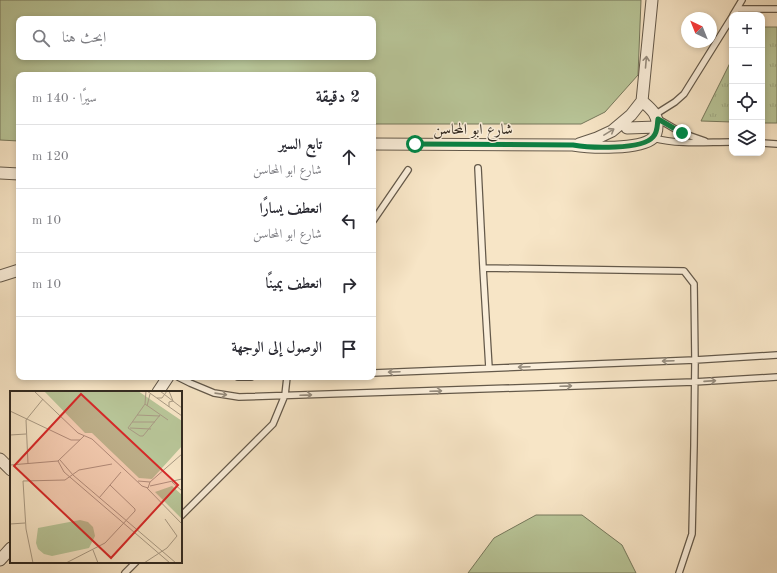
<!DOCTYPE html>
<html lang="ar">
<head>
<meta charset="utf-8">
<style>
	:root { --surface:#fff; --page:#f7f7f7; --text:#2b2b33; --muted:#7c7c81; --line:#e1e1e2 }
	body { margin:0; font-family:"Old Standard TT",Amiri,serif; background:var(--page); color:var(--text); direction:rtl }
	.controls { position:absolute; right:12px; top:12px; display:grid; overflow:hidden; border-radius:8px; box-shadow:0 2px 6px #0003 }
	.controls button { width:36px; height:36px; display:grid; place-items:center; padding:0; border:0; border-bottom:1px solid var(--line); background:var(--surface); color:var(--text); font:20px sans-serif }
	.compass { position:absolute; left:681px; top:12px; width:36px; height:36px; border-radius:50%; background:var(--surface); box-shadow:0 2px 6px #0003; rotate:317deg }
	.stop { position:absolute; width:12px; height:12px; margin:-9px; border:3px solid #0b8043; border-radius:50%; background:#fff }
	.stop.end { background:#0b8043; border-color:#fff; box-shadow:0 1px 4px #0008 }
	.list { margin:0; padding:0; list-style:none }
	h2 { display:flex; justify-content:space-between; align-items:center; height:52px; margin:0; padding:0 16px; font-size:17px }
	h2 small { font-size:13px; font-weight:400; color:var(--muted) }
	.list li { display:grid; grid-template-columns:26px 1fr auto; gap:12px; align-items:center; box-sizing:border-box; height:64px; padding:0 16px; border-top:1px solid var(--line) }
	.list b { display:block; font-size:15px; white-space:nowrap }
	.list p { margin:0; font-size:13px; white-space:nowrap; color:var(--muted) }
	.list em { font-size:13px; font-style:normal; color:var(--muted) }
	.icon { flex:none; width:22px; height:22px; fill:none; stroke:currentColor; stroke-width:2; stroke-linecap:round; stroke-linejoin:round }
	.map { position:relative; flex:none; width:777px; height:573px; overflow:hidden; direction:ltr }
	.search { position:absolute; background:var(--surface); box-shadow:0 2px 6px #0003; left:16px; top:16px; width:360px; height:44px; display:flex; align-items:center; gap:10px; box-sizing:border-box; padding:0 14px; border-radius:8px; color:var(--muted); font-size:15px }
	.panel { position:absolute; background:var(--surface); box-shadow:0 2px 6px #0003; left:16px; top:72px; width:360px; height:308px; border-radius:8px; direction:rtl }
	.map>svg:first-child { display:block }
</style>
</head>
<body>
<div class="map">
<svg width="777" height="573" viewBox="0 0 777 573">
	<defs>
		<pattern id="grass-tufts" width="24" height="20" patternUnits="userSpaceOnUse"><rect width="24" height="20" fill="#b8c598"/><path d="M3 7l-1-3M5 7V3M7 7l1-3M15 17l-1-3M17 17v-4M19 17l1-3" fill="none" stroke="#9fa983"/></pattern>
	</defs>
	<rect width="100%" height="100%" fill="#f7e5c6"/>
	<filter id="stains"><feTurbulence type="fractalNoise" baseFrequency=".005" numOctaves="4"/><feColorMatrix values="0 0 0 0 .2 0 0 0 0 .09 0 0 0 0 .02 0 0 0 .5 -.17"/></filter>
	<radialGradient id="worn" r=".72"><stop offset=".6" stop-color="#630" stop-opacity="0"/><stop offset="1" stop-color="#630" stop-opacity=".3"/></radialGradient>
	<path fill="url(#grass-tufts)" stroke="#76785c" d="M 762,27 L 777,27 L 777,123 L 762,123 Z
		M 732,59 L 732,122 L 701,121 Z"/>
	<path fill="#b8c598" stroke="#76785c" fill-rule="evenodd" d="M 0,0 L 641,0 L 638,75 L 605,112 L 581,124 L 373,124 L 373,75 L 19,75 L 19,141 L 0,140 ZM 19,19 L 373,19 L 373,57 L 19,57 Z
		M 536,515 L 582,515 L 622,545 L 636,573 L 468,573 L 494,538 Z"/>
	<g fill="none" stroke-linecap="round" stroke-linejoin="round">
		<defs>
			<path id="lane" d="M 737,9 L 777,9
				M 733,15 L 742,0
				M 656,114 L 675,102 L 684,94 L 732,17
				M 658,119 L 682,133 L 705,141
				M 653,138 C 680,145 705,142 732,142
				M 762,143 L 777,144
				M 478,168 L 483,268 L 489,368
				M 373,221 L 408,170
				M 483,268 L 684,271 L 694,284 L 695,360 L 694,446 L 692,534 L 679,573
				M 373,373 L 695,360 L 777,355
				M 178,377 L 190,383 L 214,393 L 239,397 L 694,382 L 777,377
				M 238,377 L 251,377
				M 181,516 L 273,424 L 285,395 L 287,377
				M 125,573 L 136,562"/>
			<path id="street" d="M 627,128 L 657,127
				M 373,144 L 573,145 C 590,148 640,150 653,138 C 656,135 657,130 657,126 C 658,114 651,109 642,101
				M 579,144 L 597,138 L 612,131 L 631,115 L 642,101 L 652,0
				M 0,173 L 19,174
				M 0,276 L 19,270
				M 158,392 L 168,377
				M 0,459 L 11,470
				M 0,560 L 11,548"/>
		</defs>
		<use href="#lane" stroke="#64594a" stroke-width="8"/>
		<use href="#street" stroke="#64594a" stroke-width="13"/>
		<use href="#lane" stroke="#faeeda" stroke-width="5.5"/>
		<use href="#street" stroke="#faeeda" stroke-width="11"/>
	</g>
	<defs><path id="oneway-shaft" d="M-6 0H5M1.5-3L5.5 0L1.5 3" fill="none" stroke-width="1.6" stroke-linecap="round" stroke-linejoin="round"/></defs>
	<g stroke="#968c7d">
		<use href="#oneway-shaft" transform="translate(646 62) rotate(-85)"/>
		<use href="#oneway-shaft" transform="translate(609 132) rotate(-31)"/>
		<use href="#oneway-shaft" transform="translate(668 361) rotate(178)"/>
		<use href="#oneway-shaft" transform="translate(524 367) rotate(178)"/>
		<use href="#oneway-shaft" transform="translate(394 372) rotate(178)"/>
		<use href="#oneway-shaft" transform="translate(710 381) rotate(-4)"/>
		<use href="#oneway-shaft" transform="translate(566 386) rotate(-2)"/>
		<use href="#oneway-shaft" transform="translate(436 391) rotate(-2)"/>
		<use href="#oneway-shaft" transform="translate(221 394) rotate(8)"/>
		<use href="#oneway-shaft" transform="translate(306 395) rotate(-2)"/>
	</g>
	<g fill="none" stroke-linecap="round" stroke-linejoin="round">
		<path stroke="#0b8043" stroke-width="5" d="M 415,144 L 573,145 C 590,148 642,150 653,137 C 658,132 657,125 658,119 L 682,133"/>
	</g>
	<g text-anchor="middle" stroke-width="3" stroke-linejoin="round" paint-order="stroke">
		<g font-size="15" fill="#332a20" stroke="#faeeda">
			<text x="473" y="134">شارع ابو المحاسن</text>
		</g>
	</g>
	<g transform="translate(10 391)">
		<rect width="172" height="172" fill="#f7e5c6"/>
		<path d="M 162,95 L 172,104 L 172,128 L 145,101 Z" fill="#b8c598"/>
		<path d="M 34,0 L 128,0 L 172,30 L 172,55 L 142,88 L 129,87 L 82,42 L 75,42 ZM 70,129 L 78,131 L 83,136 L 85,145 L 79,157 L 42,165 L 34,163 L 28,158 L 26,152 L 28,137 Z" fill="#b8c598"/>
		<path fill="none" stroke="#a99a84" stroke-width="1" d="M 24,0 L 68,42 L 82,48 L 132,95 L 138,97 L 140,91M 136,0 L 135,13 L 118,37 L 130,45 L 133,45 L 150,24M 137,0 L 172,25M 150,0 L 172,17M 147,7 L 152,7 L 157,0M 135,13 L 158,29M 137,15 L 140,3M 159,16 L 159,11 L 163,10 L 159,0M 0,20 L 61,49 L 70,49M 127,24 L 150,25M 122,31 L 145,31M 120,37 L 141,38M 0,44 L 16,43M 50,69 L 63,84 L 166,172M 48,70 L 54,81 L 160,172M 18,73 L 16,29 L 33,8M 0,74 L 48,70 L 74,45M 128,90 L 140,91M 140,91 L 172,63M 162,91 L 172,100M 140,95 L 172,88M 137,97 L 172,133M 89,107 L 111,81M 0,133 L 15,132M 83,159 L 88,172M 23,172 L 16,138 L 13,90 L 55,89 L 69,79 L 102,73M 56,172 L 95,152 L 125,120 L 125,118 L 100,94M 134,172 L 157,157 L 167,145 L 155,128"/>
		<path fill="#d62828" fill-opacity="0.15" stroke="#d62828" stroke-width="2" d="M 71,3 L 168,94 L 101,167 L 4,75 Z"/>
		<rect width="172" height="172" fill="none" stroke="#332a20" stroke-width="2"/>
	</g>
	<rect width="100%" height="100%" filter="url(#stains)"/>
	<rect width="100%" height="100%" fill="url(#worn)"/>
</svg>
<div class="controls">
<button>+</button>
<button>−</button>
<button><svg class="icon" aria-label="locate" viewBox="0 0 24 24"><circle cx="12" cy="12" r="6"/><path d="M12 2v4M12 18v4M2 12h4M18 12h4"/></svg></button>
<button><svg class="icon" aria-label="layers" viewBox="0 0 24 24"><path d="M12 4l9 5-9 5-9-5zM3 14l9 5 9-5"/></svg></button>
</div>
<svg class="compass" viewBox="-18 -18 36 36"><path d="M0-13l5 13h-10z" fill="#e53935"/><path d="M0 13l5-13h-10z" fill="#7c7c81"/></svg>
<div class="stop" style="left:415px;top:144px"></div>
<div class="stop end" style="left:682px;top:133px"></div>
<div class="search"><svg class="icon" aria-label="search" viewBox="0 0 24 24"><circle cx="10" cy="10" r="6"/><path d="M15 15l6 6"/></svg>ابحث هنا</div>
<section class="panel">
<h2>2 دقيقة<small>سيرًا · 140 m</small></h2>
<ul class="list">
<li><svg class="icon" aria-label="ahead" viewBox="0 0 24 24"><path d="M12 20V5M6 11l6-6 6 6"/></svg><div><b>تابع السير</b><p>شارع ابو المحاسن</p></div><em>120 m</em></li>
<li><svg class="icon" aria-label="left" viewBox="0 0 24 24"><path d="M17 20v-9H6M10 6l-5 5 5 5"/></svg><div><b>انعطف يسارًا</b><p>شارع ابو المحاسن</p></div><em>10 m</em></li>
<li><svg class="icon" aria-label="right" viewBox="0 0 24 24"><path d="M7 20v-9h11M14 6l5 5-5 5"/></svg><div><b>انعطف يمينًا</b></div><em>10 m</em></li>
<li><svg class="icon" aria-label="arrive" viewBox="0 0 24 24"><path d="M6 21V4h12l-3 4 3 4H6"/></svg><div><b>الوصول إلى الوجهة</b></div></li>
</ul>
</section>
</div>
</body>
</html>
